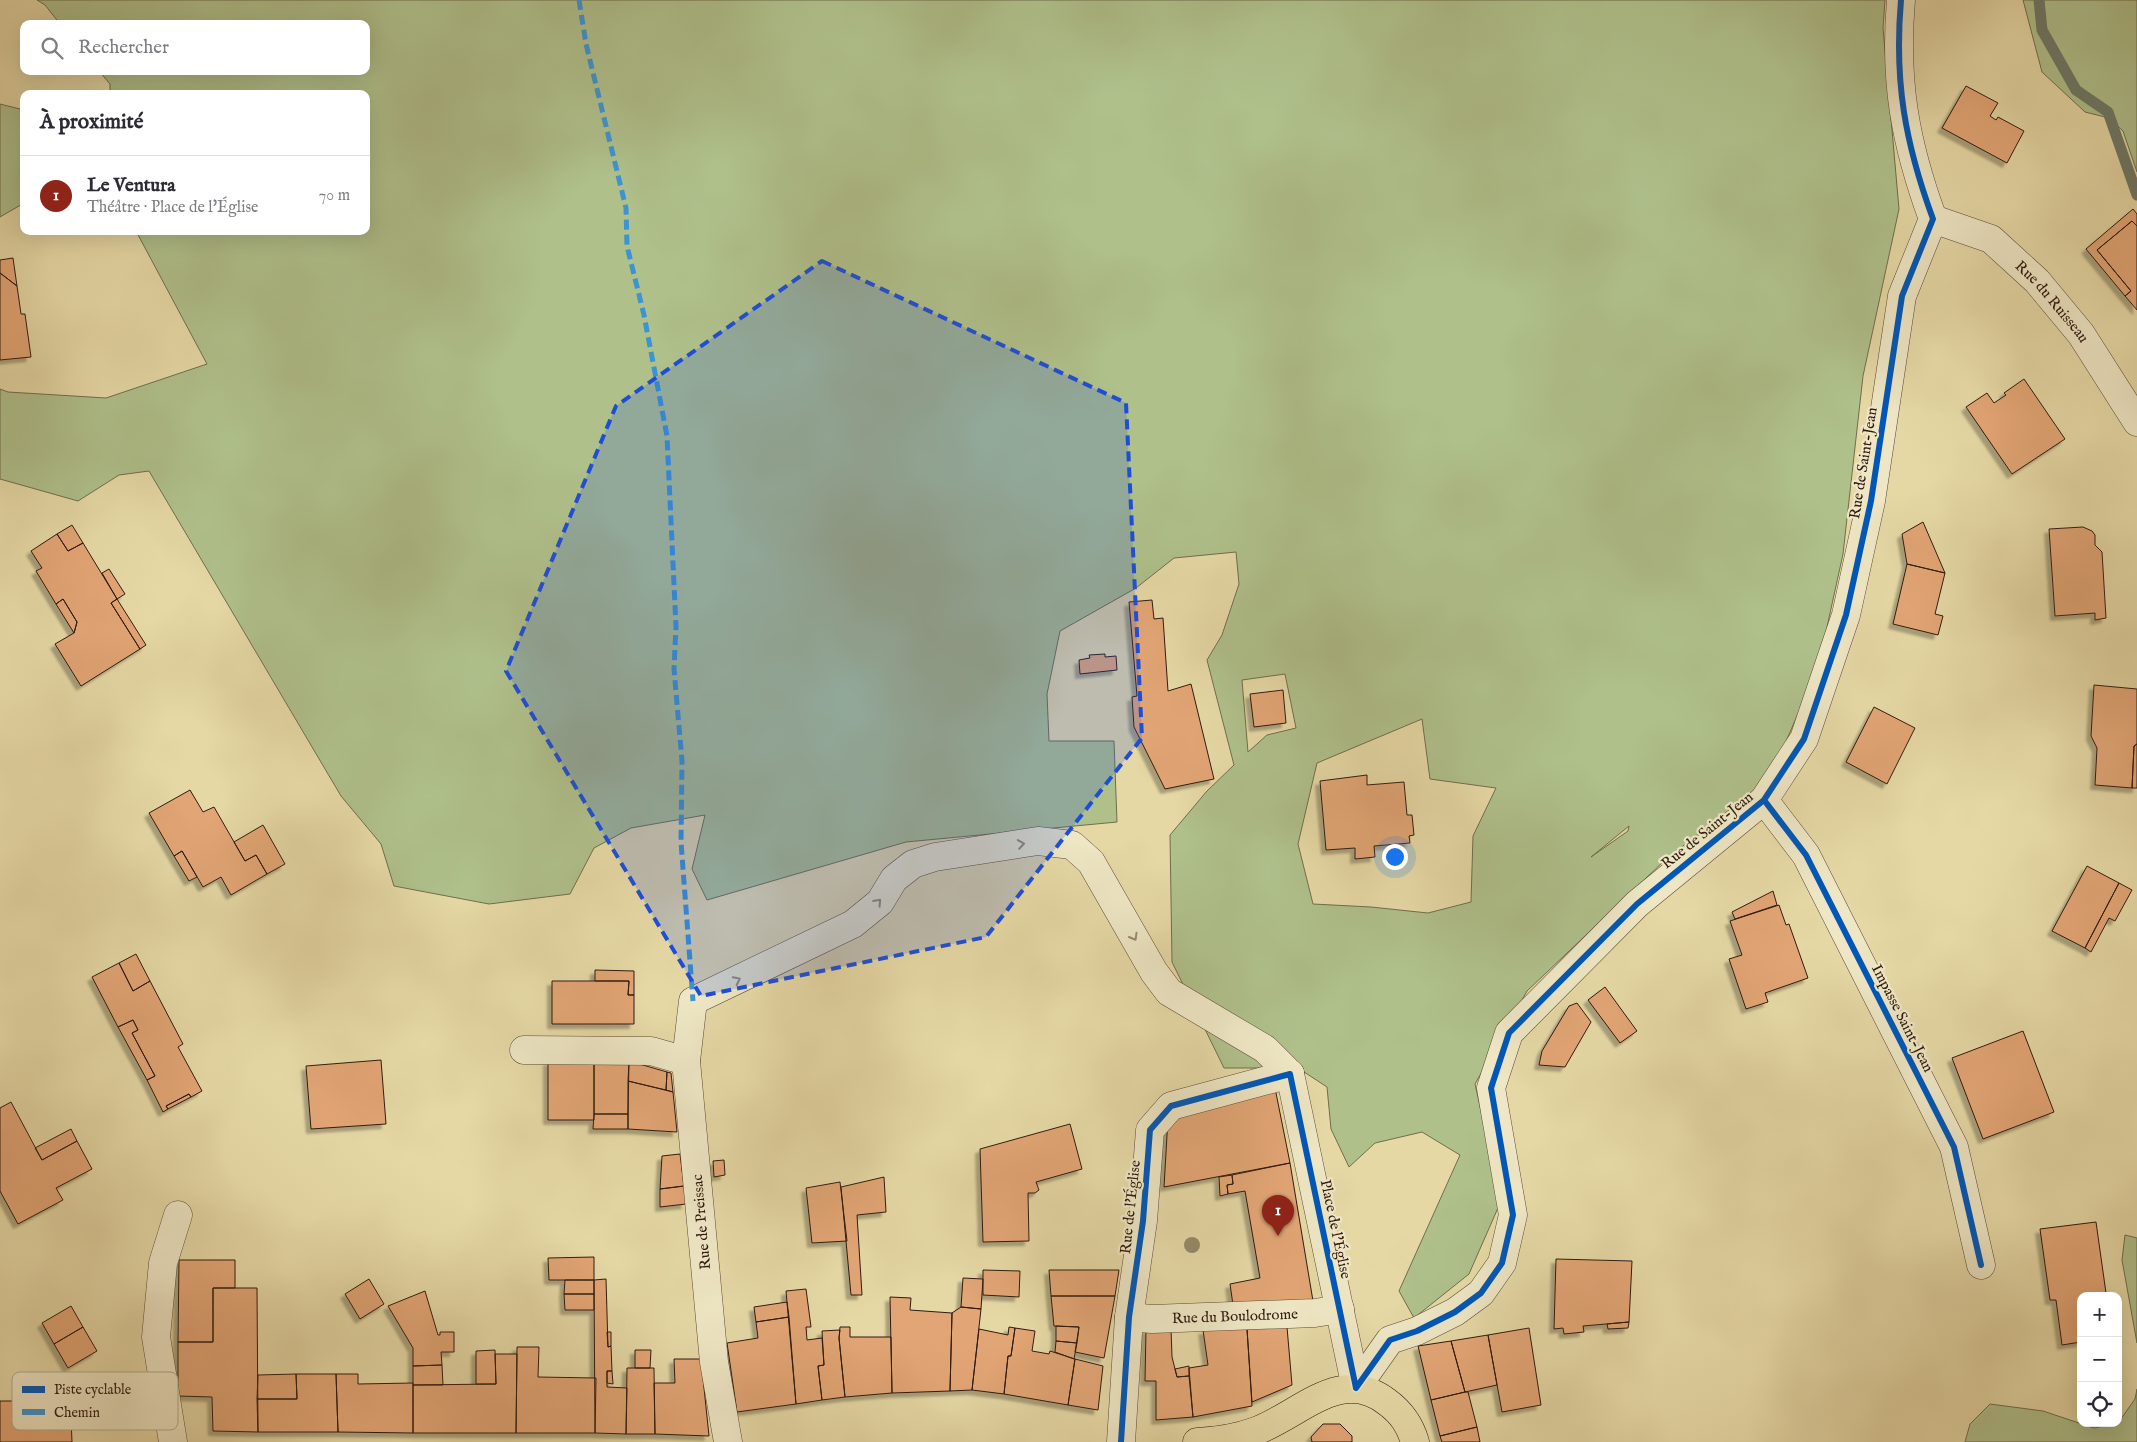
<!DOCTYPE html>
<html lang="fr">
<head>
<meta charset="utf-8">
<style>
	:root { --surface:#fff; --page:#f2f2f3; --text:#2b2b33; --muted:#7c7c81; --line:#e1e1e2; --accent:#8f2418 }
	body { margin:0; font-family:"IM FELL English",serif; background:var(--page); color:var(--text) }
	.controls { position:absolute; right:15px; bottom:15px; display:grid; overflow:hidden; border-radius:10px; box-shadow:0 5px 20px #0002 }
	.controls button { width:45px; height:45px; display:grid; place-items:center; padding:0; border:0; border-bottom:1px solid var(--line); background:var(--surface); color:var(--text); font:25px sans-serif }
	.you { position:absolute; left:1394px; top:856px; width:18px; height:18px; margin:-12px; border:4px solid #fff; border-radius:50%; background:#1a73e8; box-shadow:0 0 0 8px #1a73e833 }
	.badge { display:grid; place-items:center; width:32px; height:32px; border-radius:50%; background:var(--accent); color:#fff; font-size:16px; font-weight:700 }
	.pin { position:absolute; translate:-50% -41px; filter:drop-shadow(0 1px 2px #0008) }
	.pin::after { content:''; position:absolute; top:26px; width:18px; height:15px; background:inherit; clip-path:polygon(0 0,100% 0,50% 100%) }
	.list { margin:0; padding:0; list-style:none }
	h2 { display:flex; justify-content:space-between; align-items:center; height:65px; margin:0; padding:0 20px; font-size:21px }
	h2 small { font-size:16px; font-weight:400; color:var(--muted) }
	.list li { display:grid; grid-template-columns:32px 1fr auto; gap:15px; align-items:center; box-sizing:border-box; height:80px; padding:0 20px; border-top:1px solid var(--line) }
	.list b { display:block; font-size:19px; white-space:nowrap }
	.list p { margin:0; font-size:16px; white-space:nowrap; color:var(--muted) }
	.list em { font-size:16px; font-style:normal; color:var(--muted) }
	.icon { flex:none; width:28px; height:28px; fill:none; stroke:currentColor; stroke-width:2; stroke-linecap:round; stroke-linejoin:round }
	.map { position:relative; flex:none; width:2137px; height:1442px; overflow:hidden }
	.search { position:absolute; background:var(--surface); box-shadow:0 5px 20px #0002; left:20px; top:20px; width:350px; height:55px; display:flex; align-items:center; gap:12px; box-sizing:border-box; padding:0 18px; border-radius:10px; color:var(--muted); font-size:19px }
	.panel { position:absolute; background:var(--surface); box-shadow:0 5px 20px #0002; left:20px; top:90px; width:350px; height:145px; border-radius:10px }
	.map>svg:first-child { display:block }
</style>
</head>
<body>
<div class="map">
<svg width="2137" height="1442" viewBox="0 0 2137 1442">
	<defs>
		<filter id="shadow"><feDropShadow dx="-4.5" dy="4.5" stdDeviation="1" flood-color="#0004"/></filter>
	</defs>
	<rect width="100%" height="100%" fill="#e5d8a5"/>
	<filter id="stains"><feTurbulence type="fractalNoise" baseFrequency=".004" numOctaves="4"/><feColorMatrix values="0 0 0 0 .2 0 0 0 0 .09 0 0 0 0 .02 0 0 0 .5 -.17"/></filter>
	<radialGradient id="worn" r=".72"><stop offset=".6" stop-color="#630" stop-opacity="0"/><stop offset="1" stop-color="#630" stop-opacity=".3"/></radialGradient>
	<path fill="#afc08b" stroke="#706d4d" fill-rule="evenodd" d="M 37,0 L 1885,0 L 1883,28 L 1899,209 L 1863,376 L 1843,554 L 1818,668 L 1770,778 L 1665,860 L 1527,991 L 1475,1084 L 1501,1201 L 1469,1274 L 1414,1318 L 1399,1291 L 1460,1155 L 1422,1132 L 1375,1143 L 1349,1167 L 1331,1129 L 1327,1087 L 1298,1068 L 1224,1068 L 1172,962 L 1170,835 L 1207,791 L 1234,765 L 1207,660 L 1222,635 L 1239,584 L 1236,552 L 1174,558 L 1136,588 L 1060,631 L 1047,694 L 1049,741 L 1114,741 L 1117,822 L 906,842 L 707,900 L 692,869 L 705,815 L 631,828 L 594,848 L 570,894 L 489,904 L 394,886 L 381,844 L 341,796 L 149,471 L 119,475 L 78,501 L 0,479 L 0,389 L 8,392 L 106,398 L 207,364 L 136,231 L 366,231 L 366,94 L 110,94 L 110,84 L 99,71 L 366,71 L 366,24 L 60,24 L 45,5 ZM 1285,674 L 1296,728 L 1267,735 L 1248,752 L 1242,680 ZM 1422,719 L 1430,779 L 1496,788 L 1473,836 L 1471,902 L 1428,913 L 1371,907 L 1313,904 L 1298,844 L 1317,763 ZM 1629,826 L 1628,831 L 1591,857 Z
		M 2023,0 L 2137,0 L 2137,172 L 2123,131 L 2109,118 L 2085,112 L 2042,72 Z
		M 0,104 L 24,110 L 24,203 L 0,217 Z
		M 2125,1235 L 2137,1238 L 2137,1343 L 2122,1260 Z
		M 2137,1389 L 2137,1442 L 1965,1442 L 1970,1424 L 1990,1404 L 2043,1411 L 2094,1428 L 2118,1423 L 2135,1399 Z"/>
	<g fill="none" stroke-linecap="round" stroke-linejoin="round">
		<path stroke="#6d7a68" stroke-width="11" d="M 2039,0 L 2042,30 L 2076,90 L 2108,112 L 2137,195"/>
	</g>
	<path fill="#e2a574" stroke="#301a0f" filter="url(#shadow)" d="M 1966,86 L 1998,103 L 1990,116 L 1996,120 L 1998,117 L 2024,131 L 2007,163 L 1942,128 Z
		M 2133,209 L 2137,214 L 2137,226 L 2132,221 L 2097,250 L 2131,291 L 2125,296 L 2086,249 Z
		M 2132,221 L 2137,226 L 2137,310 L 2125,296 L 2131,291 L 2097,250 Z
		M 13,258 L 17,286 L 0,273 L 0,260 Z
		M 0,273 L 17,286 L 21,314 L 25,314 L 31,357 L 0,360 Z
		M 2024,379 L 2065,439 L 2012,474 L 1966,407 L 1987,393 L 1994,403 L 2006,395 L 2004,393 Z
		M 1923,522 L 1945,573 L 1907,564 L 1902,534 Z
		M 72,525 L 83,543 L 68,551 L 57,534 Z
		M 2083,527 L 2092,531 L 2095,535 L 2095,545 L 2102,552 L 2106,618 L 2095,620 L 2095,613 L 2055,616 L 2049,529 Z
		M 57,534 L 68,551 L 83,543 L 117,599 L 111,603 L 140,649 L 81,686 L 55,644 L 74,633 L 77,622 L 63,599 L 56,604 L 36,571 L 42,568 L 31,551 Z
		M 1907,564 L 1945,573 L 1935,614 L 1943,616 L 1938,635 L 1893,624 Z
		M 109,569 L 125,594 L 117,599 L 102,573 Z
		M 63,599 L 77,622 L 74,633 L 56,604 Z
		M 117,599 L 146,645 L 140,649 L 111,603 Z
		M 1152,600 L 1154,619 L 1163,618 L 1168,691 L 1191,684 L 1214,779 L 1165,789 L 1134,727 L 1132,697 L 1137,696 L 1129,602 Z
		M 1105,654 L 1105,657 L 1116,656 L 1117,670 L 1080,674 L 1079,660 L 1090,658 L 1089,655 Z
		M 2094,685 L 2137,689 L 2137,744 L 2134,746 L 2132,788 L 2095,785 L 2097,748 L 2091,736 Z
		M 1283,690 L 1286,723 L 1254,727 L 1250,694 Z
		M 1874,707 L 1915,728 L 1887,784 L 1846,762 Z
		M 2137,744 L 2137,788 L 2132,788 L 2134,746 Z
		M 1367,775 L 1367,785 L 1404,782 L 1407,815 L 1412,815 L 1414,835 L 1409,836 L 1410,843 L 1374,846 L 1375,857 L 1355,859 L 1355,848 L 1326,850 L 1320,781 Z
		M 190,790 L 203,812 L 214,807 L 245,861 L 256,855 L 267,874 L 231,895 L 221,877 L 203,887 L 182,851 L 174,856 L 149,813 Z
		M 263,825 L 285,864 L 267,874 L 256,855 L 245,861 L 234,842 Z
		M 182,851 L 197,877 L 189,881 L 174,856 Z
		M 2087,866 L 2119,883 L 2085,948 L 2052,931 Z
		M 2119,883 L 2132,890 L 2115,921 L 2109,918 L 2091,952 L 2085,948 Z
		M 1773,891 L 1777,905 L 1735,919 L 1732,912 Z
		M 1779,905 L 1786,925 L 1789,924 L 1808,978 L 1765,993 L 1768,1002 L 1746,1009 L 1729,959 L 1742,955 L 1730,921 Z
		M 136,954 L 150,981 L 133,991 L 119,963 Z
		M 119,963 L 133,991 L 150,981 L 183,1044 L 178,1047 L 202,1091 L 191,1097 L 189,1094 L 166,1106 L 168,1109 L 163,1112 L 147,1080 L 155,1076 L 132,1033 L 138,1030 L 133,1020 L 118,1027 L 92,977 Z
		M 595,970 L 634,971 L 634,995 L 628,995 L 629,981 L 595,981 Z
		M 552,981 L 629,981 L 628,995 L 634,995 L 634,1024 L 552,1024 Z
		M 1605,987 L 1637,1031 L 1620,1043 L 1588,1000 Z
		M 1577,1003 L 1591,1022 L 1565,1067 L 1539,1065 L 1542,1051 L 1569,1006 Z
		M 133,1020 L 138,1030 L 132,1033 L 155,1076 L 147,1080 L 118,1027 Z
		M 2023,1031 L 2054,1112 L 1983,1139 L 1952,1058 Z
		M 381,1060 L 386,1124 L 311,1129 L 306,1066 Z
		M 548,1061 L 594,1061 L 594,1120 L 548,1120 Z
		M 594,1061 L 629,1061 L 628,1114 L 594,1114 Z
		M 629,1061 L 667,1072 L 666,1090 L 628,1081 Z
		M 667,1072 L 671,1073 L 673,1092 L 666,1090 Z
		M 628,1081 L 673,1092 L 677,1132 L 628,1129 Z
		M 1275,1088 L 1290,1163 L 1164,1187 L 1168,1118 Z
		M 189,1094 L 191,1097 L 168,1109 L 166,1106 Z
		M 11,1102 L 42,1160 L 77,1141 L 92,1169 L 56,1188 L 63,1200 L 18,1224 L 0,1191 L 0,1108 Z
		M 594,1114 L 628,1114 L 628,1129 L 593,1129 Z
		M 1070,1124 L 1082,1169 L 1036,1182 L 1039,1190 L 1035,1193 L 1028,1193 L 1029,1241 L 983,1242 L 980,1149 Z
		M 71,1129 L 77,1141 L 42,1160 L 35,1148 Z
		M 680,1154 L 684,1186 L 660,1189 L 662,1156 Z
		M 724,1160 L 725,1175 L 714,1177 L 713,1161 Z
		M 1290,1163 L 1313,1301 L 1233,1305 L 1230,1284 L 1260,1278 L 1245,1191 L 1228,1194 L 1227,1185 L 1233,1184 L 1232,1175 Z
		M 1232,1175 L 1233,1184 L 1227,1185 L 1228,1194 L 1220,1196 L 1219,1177 Z
		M 884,1177 L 886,1212 L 857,1215 L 862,1295 L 851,1295 L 841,1187 Z
		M 840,1182 L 847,1241 L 812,1243 L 806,1188 Z
		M 684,1186 L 686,1204 L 660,1207 L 660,1189 Z
		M 2096,1222 L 2106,1293 L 2098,1294 L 2098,1296 L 2081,1296 L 2081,1342 L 2062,1345 L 2056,1300 L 2050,1300 L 2040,1229 Z
		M 594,1257 L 594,1280 L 549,1280 L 548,1258 Z
		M 1556,1259 L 1632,1261 L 1629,1322 L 1583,1326 L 1584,1332 L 1564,1334 L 1563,1328 L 1554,1329 Z
		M 179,1260 L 235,1260 L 235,1288 L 213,1288 L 213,1342 L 178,1342 Z
		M 983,1270 L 1020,1271 L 1019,1297 L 983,1295 Z
		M 1049,1270 L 1119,1270 L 1115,1296 L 1051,1296 Z
		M 963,1278 L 983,1279 L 981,1309 L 961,1307 Z
		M 369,1279 L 384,1304 L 360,1319 L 345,1294 Z
		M 606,1279 L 608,1347 L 611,1346 L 612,1371 L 607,1371 L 607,1387 L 627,1388 L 626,1434 L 595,1433 L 594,1280 Z
		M 565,1280 L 594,1280 L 594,1294 L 564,1294 Z
		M 213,1288 L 257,1288 L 258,1432 L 213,1431 L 212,1397 L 178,1396 L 178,1342 L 213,1342 Z
		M 806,1289 L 811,1327 L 806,1327 L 807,1340 L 822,1338 L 824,1365 L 818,1366 L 822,1400 L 796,1404 L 786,1291 Z
		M 425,1291 L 438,1335 L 440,1335 L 440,1332 L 454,1332 L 454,1352 L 441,1352 L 442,1365 L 413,1366 L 413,1348 L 388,1306 Z
		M 564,1294 L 594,1294 L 594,1310 L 565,1310 Z
		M 1051,1296 L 1115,1296 L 1104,1358 L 1075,1352 L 1079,1327 L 1054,1326 Z
		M 890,1297 L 911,1298 L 910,1310 L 952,1313 L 950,1391 L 892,1393 Z
		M 787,1302 L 789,1317 L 756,1322 L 754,1307 Z
		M 71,1306 L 83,1327 L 54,1344 L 42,1323 Z
		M 961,1307 L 981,1309 L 972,1390 L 950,1391 L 952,1313 Z
		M 789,1317 L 796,1404 L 737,1412 L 727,1343 L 758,1338 L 756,1322 Z
		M 1629,1322 L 1628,1328 L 1608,1329 L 1607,1324 Z
		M 1056,1326 L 1079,1327 L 1077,1343 L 1056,1341 Z
		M 83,1327 L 97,1351 L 68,1368 L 54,1344 Z
		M 840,1327 L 850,1327 L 850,1337 L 891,1337 L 892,1393 L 845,1397 L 839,1338 Z
		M 1009,1327 L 1015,1328 L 1011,1356 L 1008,1356 L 1004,1394 L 972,1390 L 979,1329 L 1008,1335 Z
		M 1287,1327 L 1292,1385 L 1252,1402 L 1247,1329 Z
		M 1015,1328 L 1035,1331 L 1032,1351 L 1049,1354 L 1050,1351 L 1075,1359 L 1068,1405 L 1004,1394 L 1008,1356 L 1011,1356 Z
		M 1529,1328 L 1541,1405 L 1502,1412 L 1488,1335 Z
		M 1146,1329 L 1171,1329 L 1172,1357 L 1177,1377 L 1189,1376 L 1193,1417 L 1156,1420 L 1156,1381 L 1145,1381 Z
		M 1247,1329 L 1252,1406 L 1193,1417 L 1189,1368 L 1208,1365 L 1203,1330 Z
		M 840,1330 L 839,1338 L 845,1397 L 822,1400 L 818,1366 L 824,1365 L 822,1331 Z
		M 607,1332 L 611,1332 L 611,1346 L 608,1347 Z
		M 1488,1335 L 1497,1385 L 1465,1392 L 1451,1341 Z
		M 1056,1341 L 1077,1343 L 1074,1359 L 1055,1352 Z
		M 1451,1341 L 1465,1392 L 1431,1400 L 1418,1346 Z
		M 517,1347 L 539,1347 L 538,1377 L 596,1378 L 595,1433 L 516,1433 Z
		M 495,1350 L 496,1384 L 476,1384 L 476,1351 Z
		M 635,1350 L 651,1350 L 650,1368 L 635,1368 Z
		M 495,1354 L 517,1354 L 516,1433 L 413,1433 L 413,1385 L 496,1384 Z
		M 674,1359 L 701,1359 L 709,1436 L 655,1434 L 654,1383 L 675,1383 Z
		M 1075,1359 L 1103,1366 L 1098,1410 L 1068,1405 Z
		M 442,1365 L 443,1385 L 413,1385 L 413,1366 Z
		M 1189,1366 L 1189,1376 L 1177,1377 L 1175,1369 Z
		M 627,1368 L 654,1368 L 655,1434 L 626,1434 Z
		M 607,1371 L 612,1371 L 613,1384 L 607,1383 Z
		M 296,1374 L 297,1399 L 257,1399 L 258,1375 Z
		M 296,1374 L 336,1374 L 338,1432 L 258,1432 L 257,1399 L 297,1399 Z
		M 336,1374 L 358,1374 L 358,1384 L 413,1383 L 413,1433 L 338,1432 Z
		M 1465,1392 L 1468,1392 L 1477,1427 L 1440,1436 L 1431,1400 Z
		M 0,1401 L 18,1401 L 18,1420 L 71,1418 L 72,1442 L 0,1442 Z
		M 1323,1424 L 1340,1424 L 1352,1436 L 1352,1442 L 1312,1442 L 1311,1437 Z
		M 1477,1427 L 1480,1442 L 1442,1442 L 1440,1436 Z"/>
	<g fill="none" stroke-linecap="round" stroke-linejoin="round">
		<defs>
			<g id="minor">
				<path id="s1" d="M 1933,219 L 1991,239 L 2037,281 L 2081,334 L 2137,422"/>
				<path d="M 1764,800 L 1806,855 L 1954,1147 L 1981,1265"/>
				<path d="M 524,1050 L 651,1051 L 686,1061"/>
				<path d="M 1290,1074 L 1356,1388"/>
				<path id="s2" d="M 1129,1317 L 1152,1319 L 1315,1313 L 1340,1309"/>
				<path d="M 1356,1388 L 1390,1340 L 1417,1331 L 1455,1312 L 1481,1293 L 1502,1263 L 1513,1215 L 1491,1088 L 1509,1033 L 1637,904 L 1764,800 L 1804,739 L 1846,615 L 1871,501 L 1902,296 L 1933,219 C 1905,143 1894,81 1901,0"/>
				<path d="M 173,1442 L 156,1337 L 163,1263 L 178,1215"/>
				<path d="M 728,1442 L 714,1362 L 686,1061 L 693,1001 L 853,924 L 880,902 L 894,879 L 913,864 L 935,857 L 1038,841 L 1072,845 L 1091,862 L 1154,972 L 1169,992 L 1265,1049 L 1290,1074"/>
				<path d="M 1121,1442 L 1129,1317 L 1143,1221 L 1150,1130 L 1171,1106 L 1290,1074"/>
			</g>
			<path id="major" d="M 1197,1442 C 1217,1441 1237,1438 1256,1431 C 1301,1414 1341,1366 1387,1402 C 1402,1413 1410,1425 1415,1442"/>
		</defs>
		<use href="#minor" stroke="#5d4a34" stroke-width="29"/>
		<use href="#major" stroke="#301a0f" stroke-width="29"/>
		<use href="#minor" stroke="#eee6c4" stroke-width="28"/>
		<use href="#major" stroke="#e5d8a5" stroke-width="28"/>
		<path stroke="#3d94d2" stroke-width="5" stroke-dasharray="10 5" stroke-linecap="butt" d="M 579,0 L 586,44 L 626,208 L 627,246 L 644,315 L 667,436 L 676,627 L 674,669 L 682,761 L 681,842 L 693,1001"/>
		<defs>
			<path id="cycleway" d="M 1764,800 L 1806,855 L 1954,1147 L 1981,1265
				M 1356,1388 L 1390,1340 L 1417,1331 L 1455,1312 L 1481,1293 L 1502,1263 L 1513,1215 L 1491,1088 L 1509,1033 L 1637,904 L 1764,800 L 1804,739 L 1846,615 L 1871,501 L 1902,296 L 1933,219 C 1905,143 1894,81 1901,0
				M 1121,1442 L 1129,1317 L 1143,1221 L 1150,1130 L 1171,1106 L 1290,1074 L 1356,1388"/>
		</defs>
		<use href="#cycleway" stroke="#eee6c4" stroke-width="9"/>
		<use href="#cycleway" stroke="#0057b8" stroke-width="6"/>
	</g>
	<circle fill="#968b67" cx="1192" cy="1245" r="8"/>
	<defs><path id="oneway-chevron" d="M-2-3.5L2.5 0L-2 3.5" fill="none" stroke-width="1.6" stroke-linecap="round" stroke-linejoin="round" transform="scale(1.25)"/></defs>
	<g stroke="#988a73">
		<use href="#oneway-chevron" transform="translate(1021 844) rotate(-9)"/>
		<use href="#oneway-chevron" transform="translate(878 902) rotate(-48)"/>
		<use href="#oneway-chevron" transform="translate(1134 937) rotate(60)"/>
		<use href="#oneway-chevron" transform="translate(737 980) rotate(-26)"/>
	</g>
	<path fill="#1d4ed8" fill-opacity="0.2" stroke="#1d4ed8" stroke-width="4" stroke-dasharray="10 6" stroke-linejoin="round" d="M 822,261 L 1126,403 L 1142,738 L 986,937 L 701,996 L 506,671 L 616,406 Z"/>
	<g text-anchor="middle" stroke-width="4.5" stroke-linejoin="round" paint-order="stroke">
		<g font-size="15" fill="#301a0f" stroke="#eee6c4">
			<text dy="5" stroke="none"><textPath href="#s1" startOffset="149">Rue du Ruisseau</textPath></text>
			<text transform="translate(1863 463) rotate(-81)" y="5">Rue de Saint-Jean</text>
			<text transform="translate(1707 830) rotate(-39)" y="5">Rue de Saint-Jean</text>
			<text transform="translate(1903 1018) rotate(63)" y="5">Impasse Saint-Jean</text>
			<text transform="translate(1130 1207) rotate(-84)" y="5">Rue de l'Église</text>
			<text transform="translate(701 1222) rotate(-95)" y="5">Rue de Preissac</text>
			<text transform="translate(1336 1229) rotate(78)" y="5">Place de l'Église</text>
			<text dy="5" stroke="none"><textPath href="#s2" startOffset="106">Rue du Boulodrome</textPath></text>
		</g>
	</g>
	<rect x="12" y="1372" width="166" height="58" rx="8" fill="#eee6c4" stroke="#b5a98e" stroke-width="1"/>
	<rect x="22" y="1386" width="23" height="7" fill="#0057b8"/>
	<rect x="22" y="1409" width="23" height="6" fill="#3d94d2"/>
	<g font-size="14" fill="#301a0f">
		<text x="54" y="1394">Piste cyclable</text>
		<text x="54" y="1417">Chemin</text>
	</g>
	<rect width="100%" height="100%" filter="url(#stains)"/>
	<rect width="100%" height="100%" fill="url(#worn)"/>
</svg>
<div class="controls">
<button>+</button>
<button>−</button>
<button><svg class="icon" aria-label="locate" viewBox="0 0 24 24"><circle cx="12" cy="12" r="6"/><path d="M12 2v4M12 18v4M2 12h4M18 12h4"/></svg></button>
</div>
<div class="you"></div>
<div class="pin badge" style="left:1278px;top:1236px">1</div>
<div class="search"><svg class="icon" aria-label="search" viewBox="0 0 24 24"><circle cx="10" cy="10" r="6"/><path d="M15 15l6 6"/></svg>Rechercher</div>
<section class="panel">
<h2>À proximité<small></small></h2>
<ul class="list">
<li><span class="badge">1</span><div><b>Le Ventura</b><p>Théâtre · Place de l'Église</p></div><em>70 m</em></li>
</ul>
</section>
</div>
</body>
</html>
